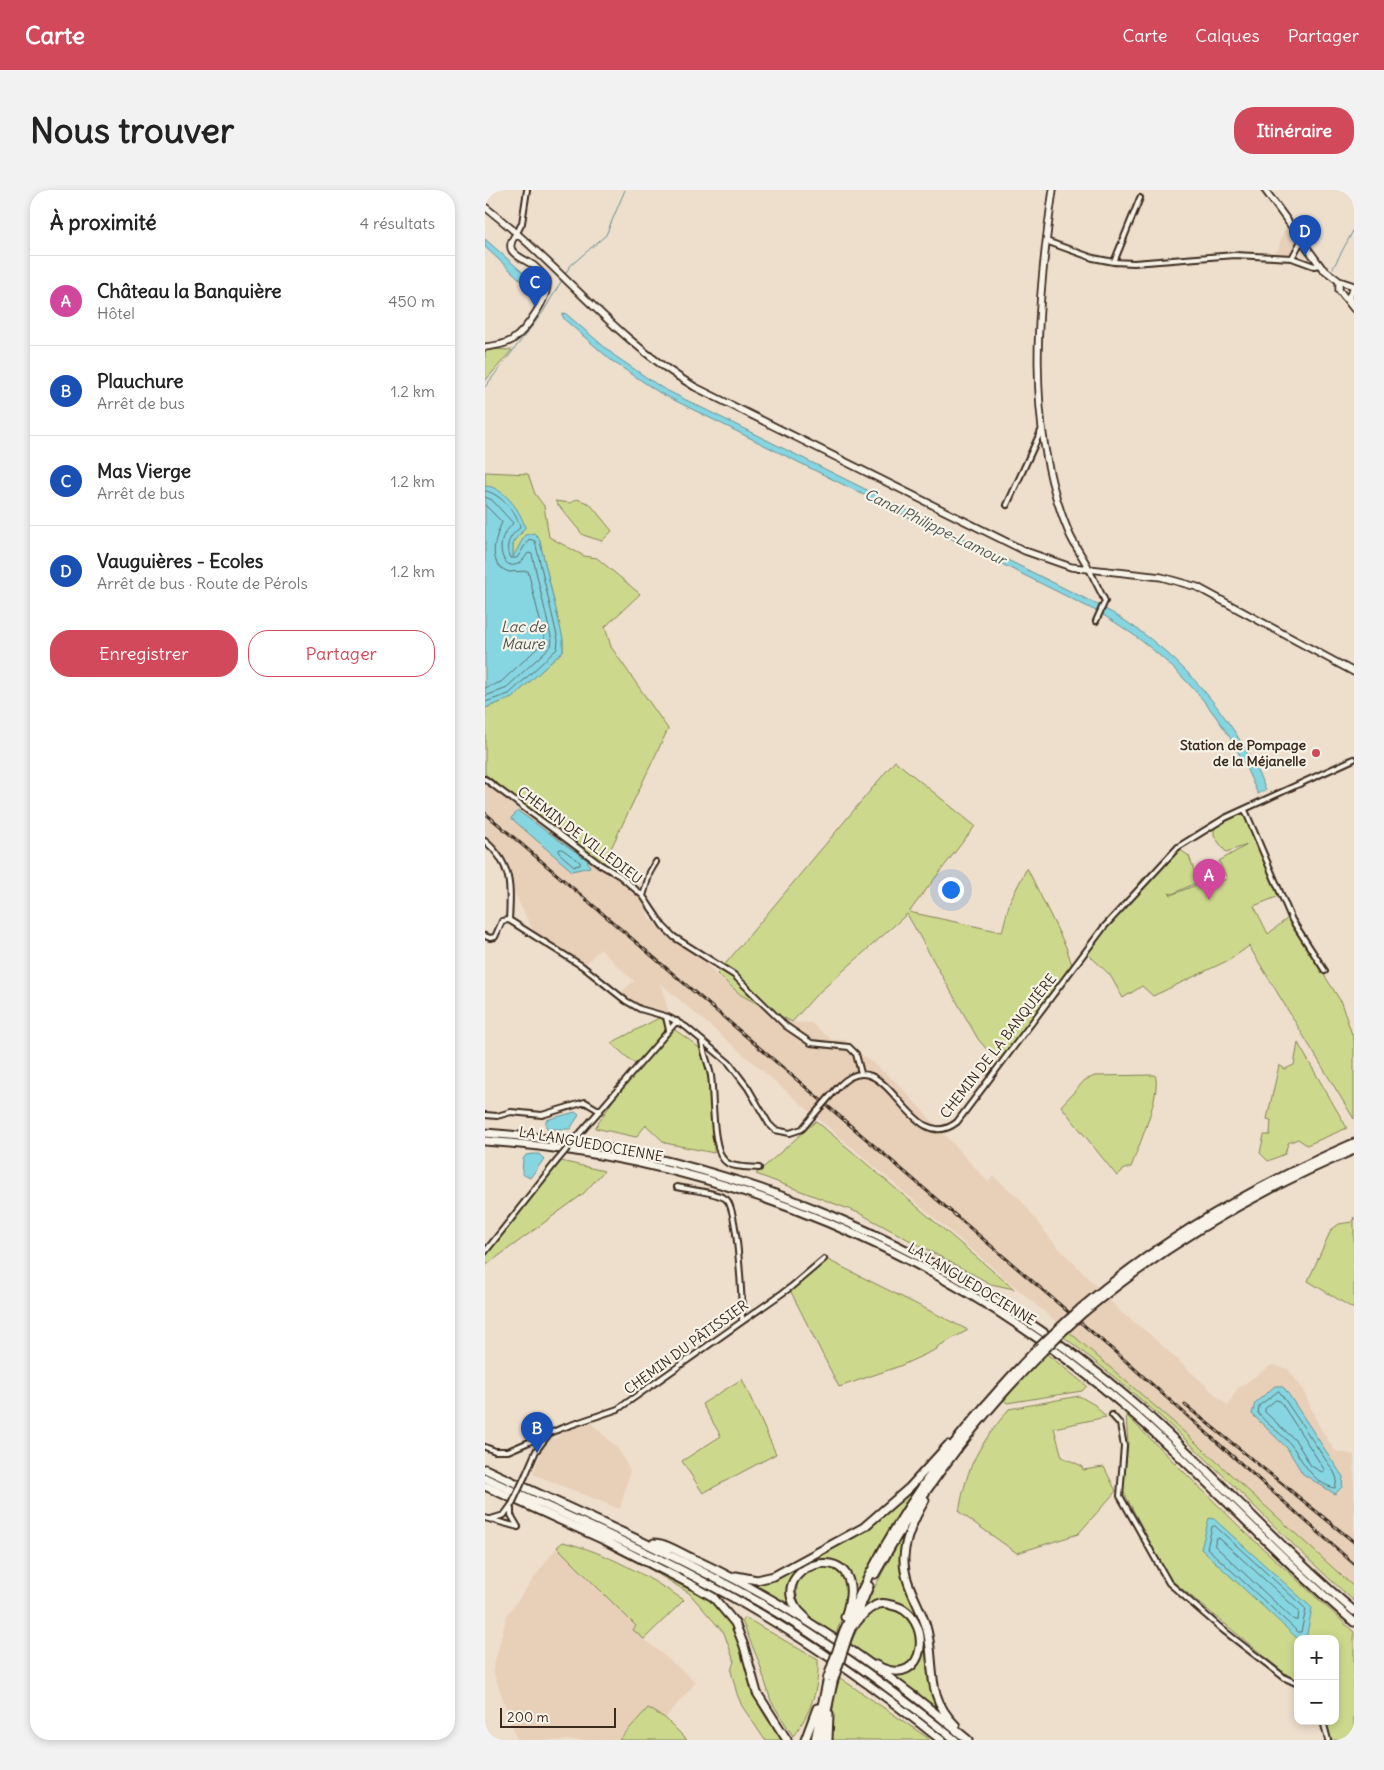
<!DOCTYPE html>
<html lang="fr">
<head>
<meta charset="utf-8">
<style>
	:root { --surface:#fff; --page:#f2f2f2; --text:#222; --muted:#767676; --line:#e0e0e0; --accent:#d1495b }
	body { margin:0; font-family:Delius,sans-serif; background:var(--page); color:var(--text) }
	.controls { position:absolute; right:15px; bottom:15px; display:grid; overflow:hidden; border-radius:10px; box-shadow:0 2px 8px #0003 }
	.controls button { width:45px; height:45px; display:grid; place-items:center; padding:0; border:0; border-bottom:1px solid var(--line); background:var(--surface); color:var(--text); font:25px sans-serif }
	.scale { position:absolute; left:15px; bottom:12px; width:116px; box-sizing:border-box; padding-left:5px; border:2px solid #3b2a1e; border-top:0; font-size:14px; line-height:18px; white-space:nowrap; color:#3b2a1e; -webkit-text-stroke:4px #f7f3e8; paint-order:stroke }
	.you { position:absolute; left:465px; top:699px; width:18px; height:18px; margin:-12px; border:4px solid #fff; border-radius:50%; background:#1a73e8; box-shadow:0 0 0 8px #1a73e833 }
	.badge { display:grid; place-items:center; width:32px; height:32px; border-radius:50%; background:var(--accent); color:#fff; font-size:16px; font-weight:700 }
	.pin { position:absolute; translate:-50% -41px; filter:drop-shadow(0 1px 2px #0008) }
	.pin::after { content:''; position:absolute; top:26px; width:18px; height:15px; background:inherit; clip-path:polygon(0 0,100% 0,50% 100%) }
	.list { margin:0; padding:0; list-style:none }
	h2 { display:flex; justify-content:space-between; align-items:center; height:65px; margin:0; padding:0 20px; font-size:21px }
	h2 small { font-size:16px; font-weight:400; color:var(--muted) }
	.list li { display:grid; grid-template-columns:32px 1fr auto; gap:15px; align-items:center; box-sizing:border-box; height:90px; padding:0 20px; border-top:1px solid var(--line) }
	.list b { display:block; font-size:19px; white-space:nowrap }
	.list p { margin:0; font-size:16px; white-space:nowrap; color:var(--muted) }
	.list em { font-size:16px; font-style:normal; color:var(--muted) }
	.actions { display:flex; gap:10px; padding:15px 20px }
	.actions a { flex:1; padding:11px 0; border:1px solid var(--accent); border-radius:20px; text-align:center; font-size:18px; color:var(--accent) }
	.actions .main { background:var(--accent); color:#fff }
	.map { position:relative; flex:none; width:869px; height:1550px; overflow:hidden; border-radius:20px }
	header { display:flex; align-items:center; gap:30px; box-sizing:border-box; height:70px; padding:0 25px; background:var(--accent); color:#fff }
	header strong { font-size:24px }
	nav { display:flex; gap:28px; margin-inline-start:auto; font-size:18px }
	.intro { display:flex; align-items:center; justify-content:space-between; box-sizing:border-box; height:120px; padding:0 30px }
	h1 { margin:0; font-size:35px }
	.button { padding:12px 22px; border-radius:20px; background:var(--accent); color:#fff; font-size:18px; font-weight:700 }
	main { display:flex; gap:30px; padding:0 30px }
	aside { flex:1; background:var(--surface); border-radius:20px; box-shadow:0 2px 8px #0003 }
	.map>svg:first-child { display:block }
</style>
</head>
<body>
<header>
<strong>Carte</strong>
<nav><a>Carte</a><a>Calques</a><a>Partager</a></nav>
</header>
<div class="intro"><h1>Nous trouver</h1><a class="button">Itinéraire</a></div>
<main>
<aside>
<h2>À proximité<small>4 résultats</small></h2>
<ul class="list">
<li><span class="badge" style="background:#d1479c">A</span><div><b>Château la Banquière</b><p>Hôtel</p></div><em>450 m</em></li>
<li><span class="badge" style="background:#1a4fb4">B</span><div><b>Plauchure</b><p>Arrêt de bus</p></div><em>1.2 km</em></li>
<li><span class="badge" style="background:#1a4fb4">C</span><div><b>Mas Vierge</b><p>Arrêt de bus</p></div><em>1.2 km</em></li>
<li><span class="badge" style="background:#1a4fb4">D</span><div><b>Vauguières - Ecoles</b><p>Arrêt de bus · Route de Pérols</p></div><em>1.2 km</em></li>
</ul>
<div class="actions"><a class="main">Enregistrer</a><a>Partager</a></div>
</aside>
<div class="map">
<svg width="869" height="1550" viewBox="0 0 869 1550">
	<rect width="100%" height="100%" fill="#eedecc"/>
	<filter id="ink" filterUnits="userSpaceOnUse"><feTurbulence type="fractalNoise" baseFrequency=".02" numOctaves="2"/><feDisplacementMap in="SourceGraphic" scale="10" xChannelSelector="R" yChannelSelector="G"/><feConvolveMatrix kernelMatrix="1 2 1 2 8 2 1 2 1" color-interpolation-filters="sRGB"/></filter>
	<g filter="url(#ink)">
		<path fill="#e7cfb8" d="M 804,37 L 813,48 L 805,65 L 789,64 L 793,60 L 799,40 Z
			M 0,590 L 157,707 L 165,730 L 206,757 L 233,787 L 256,805 L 306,832 L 326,833 L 347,850 L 359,850 L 412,893 L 503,992 L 508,986 L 536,1010 L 567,1051 L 637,1123 L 663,1143 L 743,1216 L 752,1199 L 787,1175 L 803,1179 L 817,1198 L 834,1236 L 850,1261 L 869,1265 L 869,1397 L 687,1231 L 175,793 L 184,824 L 162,819 L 135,803 L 149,791 L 115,759 L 98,777 L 50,744 L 26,696 L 24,672 L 0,657 Z
			M 104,1231 L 134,1260 L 145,1281 L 135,1319 L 48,1284 L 58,1258 L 84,1238 Z
			M 72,1357 L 151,1436 L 148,1440 L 211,1492 L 180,1528 L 163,1518 L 134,1550 L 32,1550 L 8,1480 L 22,1425 Z"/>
		<path fill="#ccd98d" stroke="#848256" d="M 0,159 L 27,160 L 0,191 Z
			M 0,282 L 43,284 L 50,304 L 59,316 L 64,347 L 99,366 L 112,368 L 155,404 L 120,437 L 126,457 L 183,539 L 119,673 L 115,673 L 0,584 L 0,518 L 27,508 L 78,461 L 78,450 L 54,348 L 35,355 L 28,369 C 28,357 26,348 37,343 L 30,317 L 0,296 Z
			M 92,309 L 105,314 L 127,341 L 117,351 L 98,345 L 70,311 L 85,313 Z
			M 410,571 L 490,636 L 424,722 L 517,742 L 525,711 L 542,678 L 581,757 L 587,775 L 516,869 L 505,863 L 493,849 L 422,724 L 330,806 L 307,832 L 256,805 L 232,784 Z
			M 758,623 L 794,706 L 769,716 L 783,744 L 803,728 L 855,810 L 869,850 L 869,929 L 764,756 L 746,769 L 668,806 L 657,796 L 638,808 L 625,785 L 602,763 L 658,688 L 668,687 L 667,690 L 694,659 L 704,666 L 713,692 L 687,704 L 684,703 L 686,705 L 714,694 L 715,698 L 742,689 L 734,671 L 762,655 L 741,662 L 729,646 L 729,635 Z
			M 176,827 L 181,836 L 180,842 L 151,875 L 126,853 Z
			M 190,840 C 198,846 212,854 217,862 C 224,871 230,951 229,963 L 180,953 L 161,935 L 151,947 L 110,938 L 129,909 L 128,906 L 181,843 Z
			M 813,853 L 862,938 L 822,955 L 813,949 L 803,953 L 800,964 L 783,971 L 775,963 L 779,945 L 785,945 L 786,930 L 782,929 L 794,875 L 800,879 L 809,875 Z
			M 670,885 C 677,902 653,958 646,977 L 639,979 L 632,986 L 576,916 L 600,890 L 610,886 Z
			M 331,931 L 529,1099 L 506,1094 L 374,1023 L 271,984 Z
			M 76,971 L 119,981 L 98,1004 L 0,1076 L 0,1064 Z
			M 869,1027 L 869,1119 L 823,1091 L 846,1040 L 854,1034 L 867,1032 Z
			M 341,1069 L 483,1140 L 452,1157 L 452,1159 L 415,1176 L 354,1197 L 305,1100 Z
			M 583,1141 L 687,1231 L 869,1397 L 869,1411 C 793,1344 725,1267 647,1202 C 625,1183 602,1165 579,1147 Z
			M 562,1164 L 602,1196 L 597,1201 L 522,1213 L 518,1209 Z
			M 257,1189 L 291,1264 L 218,1303 L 197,1271 L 236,1246 L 217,1214 Z
			M 594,1206 L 610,1215 L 621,1227 L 569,1238 L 577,1267 L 597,1276 L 598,1280 L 619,1277 L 631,1301 L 593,1344 L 532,1363 L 474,1322 C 483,1272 493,1258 524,1219 Z
			M 641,1225 L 759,1341 L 869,1442 L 869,1550 L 845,1550 L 840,1531 L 850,1531 L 850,1449 L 813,1449 L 813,1491 L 802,1485 L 684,1388 L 638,1301 L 643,1253 Z
			M 454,1269 L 406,1335 L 368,1406 L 368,1401 L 348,1372 C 330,1368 319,1373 308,1388 L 309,1420 L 264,1393 L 285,1391 L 383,1336 Z
			M 424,1333 L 426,1334 L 417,1362 L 438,1435 L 443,1490 L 453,1521 L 401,1482 L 420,1483 C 444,1460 442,1448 426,1420 C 410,1409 394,1407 378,1419 Z
			M 78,1352 C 123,1363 160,1385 199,1410 L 159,1449 L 148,1440 L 151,1436 L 72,1357 Z
			M 329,1377 C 334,1377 342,1376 348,1378 C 375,1389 357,1427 350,1446 C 328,1429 304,1418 314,1387 Z
			M 170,1379 C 199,1394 235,1409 250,1441 C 257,1457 260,1477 265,1493 C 271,1514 284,1533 297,1550 L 280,1550 L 257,1516 L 252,1504 L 246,1481 L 249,1471 L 239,1443 L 204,1403 L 168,1381 Z
			M 395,1417 C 403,1418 411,1418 417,1422 C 435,1435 440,1482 410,1478 C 394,1476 379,1463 365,1455 C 374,1435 376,1428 395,1417 Z
			M 261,1428 L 333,1470 C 334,1499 326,1523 308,1546 L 286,1511 L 274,1472 L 257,1431 Z
			M 355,1488 L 443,1548 L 444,1550 L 345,1550 L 349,1508 Z
			M 163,1518 L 180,1528 L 202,1550 L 134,1550 Z"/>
		<path fill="#86d6e2" stroke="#689194" d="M 0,49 L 43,87 L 44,93 L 38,92 L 0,57 Z
			M 80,123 L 130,166 L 177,198 L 613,415 C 688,454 748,524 781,600 L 773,604 C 764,585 755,563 744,546 C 711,494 665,451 611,421 L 175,203 L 127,171 L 80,130 L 77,125 Z
			M 0,296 C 18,296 37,322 40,338 L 28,352 L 28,367 L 40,345 L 49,343 L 54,348 L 78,449 L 78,461 L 27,508 L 0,518 Z
			M 33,621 L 102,670 L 105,677 L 87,681 L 26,628 Z
			M 90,922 L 94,925 L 85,939 L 63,939 L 61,937 L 61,930 Z
			M 48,964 L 54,964 L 59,969 L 45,988 L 37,984 L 38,969 L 41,965 Z
			M 790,1196 L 796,1196 L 800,1199 L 858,1287 L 857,1297 L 850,1304 L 818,1284 L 802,1258 L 767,1224 L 770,1213 Z
			M 724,1328 L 729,1329 L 827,1418 L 821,1449 L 813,1449 L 716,1359 Z"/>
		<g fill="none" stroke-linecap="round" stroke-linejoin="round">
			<path stroke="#596f6c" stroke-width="1" d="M 0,301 C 14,302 34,325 35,338 C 25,345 19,356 25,368 L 32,368 L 44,349 L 50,351 L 73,450 L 72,459 L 24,504 L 0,512
				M 0,307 L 7,310 L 28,333 C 25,338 18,343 17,350 C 12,372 29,387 43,363 L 47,364 L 67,451 L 66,456 L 20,499 L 0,506
				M 0,315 L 17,332 C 10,349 1,374 24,382 L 43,381 L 60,451 L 16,492 L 0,498
				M 77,659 L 95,672 L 95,675 L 89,676 L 74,663 L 74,660 Z
				M 794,1201 L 849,1282 L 852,1289 L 850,1298 C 828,1294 818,1271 807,1256 C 797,1243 782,1235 773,1223 L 774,1216 Z
				M 791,1210 L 795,1211 L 839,1279 L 839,1283 L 826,1276 L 811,1251 L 780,1222 L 780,1219 Z
				M 730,1336 L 821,1419 L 816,1442 L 813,1442 L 722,1358 L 727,1337 Z
				M 731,1348 L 734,1348 L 814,1421 L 813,1430 L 809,1430 L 730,1356 Z"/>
			<path stroke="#689194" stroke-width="1" d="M 848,78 L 869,39
				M 80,84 L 85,76 L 121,45 L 140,0
				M 0,197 L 58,122 L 77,90"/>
			<defs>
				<path id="street" d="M 32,43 L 37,33 L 42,0
					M 561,51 L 608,68 L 629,72 L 649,73 L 750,65 L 807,68 L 829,76 L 834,75
					M 807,68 L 816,51
					M 629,72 L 655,8
					M 522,315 L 556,241
					M 604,379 L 620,411 L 611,431
					M 0,589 L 116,675 L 135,686 L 158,706 L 178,736 L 189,747 L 249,785 L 301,836 L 326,853 L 364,857 L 371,864 L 376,883
					M 760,620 L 807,730 L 840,781
					M 0,651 C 27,674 26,696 24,730
					M 158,706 L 165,682 L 171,672
					M 0,746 L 5,748 L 10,747 L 17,731 L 24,730 L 97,776 L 141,811 L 155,819 L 183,827 L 201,837 L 244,873 L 263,898 L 284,934 L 290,940 L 305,943 L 317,939 L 327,927
					M 181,827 L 184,840
					M 217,853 C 219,864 224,875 226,886 C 229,905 226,960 241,972 C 248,978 265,977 274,978
					M 354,896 C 402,846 424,970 472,932 L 619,737 L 693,657 L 740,628 L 869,569
					M 0,925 L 12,926 L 26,922 L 57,925 L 100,912 L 115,921
					M 97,941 L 192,831
					M 192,997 C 204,1000 232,1002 241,1009 C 253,1018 257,1112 257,1131
					M 0,1062 L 71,972
					M 627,1225 L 635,1234 L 639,1256 L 635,1306 L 684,1393 L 738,1440 L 800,1488 L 813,1494
					M 0,1257 L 10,1261 L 23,1261 L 77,1238 L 133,1219 L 306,1097 L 339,1069
					M 41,1284 L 51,1261 L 63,1245
					M 26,1319 L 26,1325 L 33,1337
					M 0,1328 L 33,1337
					M 6,1329 L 19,1325 L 27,1314
					M 838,1531 L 843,1550"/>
				<path id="secondary" d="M 568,0 C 552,110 539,238 584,343 C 589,355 598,367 604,379
					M 780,0 L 837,78 L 854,91 L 869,96
					M 0,17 C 73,73 130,150 210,197 L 540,361 L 586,377 L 676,387 L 712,397 L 869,482
					M 854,91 L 854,100 L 869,119
					M 866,114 L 864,107 L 869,97
					M 0,157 C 9,156 19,155 27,150 C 41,141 65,106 62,90 C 58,85 53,79 48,75 C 34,66 16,62 32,43"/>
				<path id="highway" d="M 0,943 C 239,959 469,1057 650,1214 C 726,1280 792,1356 869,1421
					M 0,951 C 236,967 463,1063 642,1218 C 721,1286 790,1365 869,1432
					M 595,1119 C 677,1048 770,996 869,953
					M 599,1122 C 681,1054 771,1001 869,960
					M 571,1141 L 584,1129
					M 575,1144 L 588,1132
					M 0,1279 C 92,1322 184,1361 272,1411 C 343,1451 407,1500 470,1550
					M 0,1288 C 69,1320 139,1350 206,1385 C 295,1431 378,1487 456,1550
					M 0,1296 L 119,1350 L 207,1395 L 228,1407 L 250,1433 L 259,1456 L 272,1503 L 302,1550
					M 440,1310 C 430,1327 420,1347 419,1367 C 418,1393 434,1413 441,1436 C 452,1474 438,1503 471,1536
					M 169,1353 C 182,1353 198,1365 211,1370 C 309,1416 400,1480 483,1550
					M 390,1384 C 435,1302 492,1228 558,1161
					M 251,1386 L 272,1390 L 289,1386 L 379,1337 L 424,1298 L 463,1255
					M 321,1428 C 263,1378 392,1336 360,1427
					M 371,1433 C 376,1427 381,1420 388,1417 C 393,1413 400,1413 406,1415 C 450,1422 444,1504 391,1475
					M 358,1443 C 401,1334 472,1241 553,1158
					M 363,1446 L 384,1396
					M 320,1550 L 332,1518
					M 330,1550 L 343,1487
					M 336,1550 L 348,1492
					M 343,1550 L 344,1524"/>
			</defs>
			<use href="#street" stroke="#3b2a1e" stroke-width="8"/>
			<use href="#secondary" stroke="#3b2a1e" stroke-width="9"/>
			<use href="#highway" stroke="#3b2a1e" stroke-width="11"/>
			<use href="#street" stroke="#f7f3e8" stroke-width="4"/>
			<use href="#secondary" stroke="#f7f3e8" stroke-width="5.5"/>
			<use href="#highway" stroke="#f7f3e8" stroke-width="7"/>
			<defs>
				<path id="rail" d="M 0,623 L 643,1173 L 869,1374
					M 700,1215 L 869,1352"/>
			</defs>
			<use href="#rail" stroke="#3b2a1e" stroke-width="3"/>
			<use href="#rail" stroke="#f7f3e8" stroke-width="1" stroke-dasharray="4" stroke-linecap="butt"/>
			<defs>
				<path id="street-bridge" d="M 327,927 L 354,896
					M 71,972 L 97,941
					M 27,1314 L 41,1284"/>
				<path id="highway-bridge" d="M 584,1129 L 595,1119
					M 588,1132 L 599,1122
					M 553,1158 L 571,1141
					M 558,1161 L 575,1144
					M 343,1487 L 358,1443
					M 348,1492 L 363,1446"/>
			</defs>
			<use href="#street-bridge" stroke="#3b2a1e" stroke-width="8" stroke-linecap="butt"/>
			<use href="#highway-bridge" stroke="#3b2a1e" stroke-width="11" stroke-linecap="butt"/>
			<use href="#street-bridge" stroke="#f7f3e8" stroke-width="4"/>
			<use href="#highway-bridge" stroke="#f7f3e8" stroke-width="7"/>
		</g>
	</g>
	<circle fill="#d1495b" stroke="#f7f3e8" stroke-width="2" cx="831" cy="563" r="5"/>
	<g text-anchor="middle" stroke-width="4.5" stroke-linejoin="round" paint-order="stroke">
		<g font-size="14" font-weight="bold" fill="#3b2a1e" stroke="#f7f3e8" text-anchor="end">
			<text x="821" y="560">Station de Pompage<tspan x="821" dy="16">de la Méjanelle</tspan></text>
		</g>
		<g font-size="14" fill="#3b2a1e" stroke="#f7f3e8">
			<text transform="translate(95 645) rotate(37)" y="5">CHEMIN DE VILLEDIEU</text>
			<text transform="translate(513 856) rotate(-52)" y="5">CHEMIN DE LA BANQUIÈRE</text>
			<text transform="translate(106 954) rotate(10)" y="5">LA LANGUEDOCIENNE</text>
			<text transform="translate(487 1094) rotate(31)" y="5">LA LANGUEDOCIENNE</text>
			<text transform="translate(201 1157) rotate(-36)" y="5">CHEMIN DU PÂTISSIER</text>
		</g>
		<g font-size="15" font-style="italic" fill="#4e554f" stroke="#f7f3e8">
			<text transform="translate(450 337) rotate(26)" y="5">Canal Philippe-Lamour</text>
			<text x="38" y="442">Lac de<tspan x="38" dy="17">Maure</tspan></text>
		</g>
	</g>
</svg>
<div class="controls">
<button>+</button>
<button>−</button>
</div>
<div class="scale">200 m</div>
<div class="you"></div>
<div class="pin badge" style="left:724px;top:710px;background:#d1479c">A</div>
<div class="pin badge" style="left:52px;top:1263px;background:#1a4fb4">B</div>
<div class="pin badge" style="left:50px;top:117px;background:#1a4fb4">C</div>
<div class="pin badge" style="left:820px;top:66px;background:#1a4fb4">D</div>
</div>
</main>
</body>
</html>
